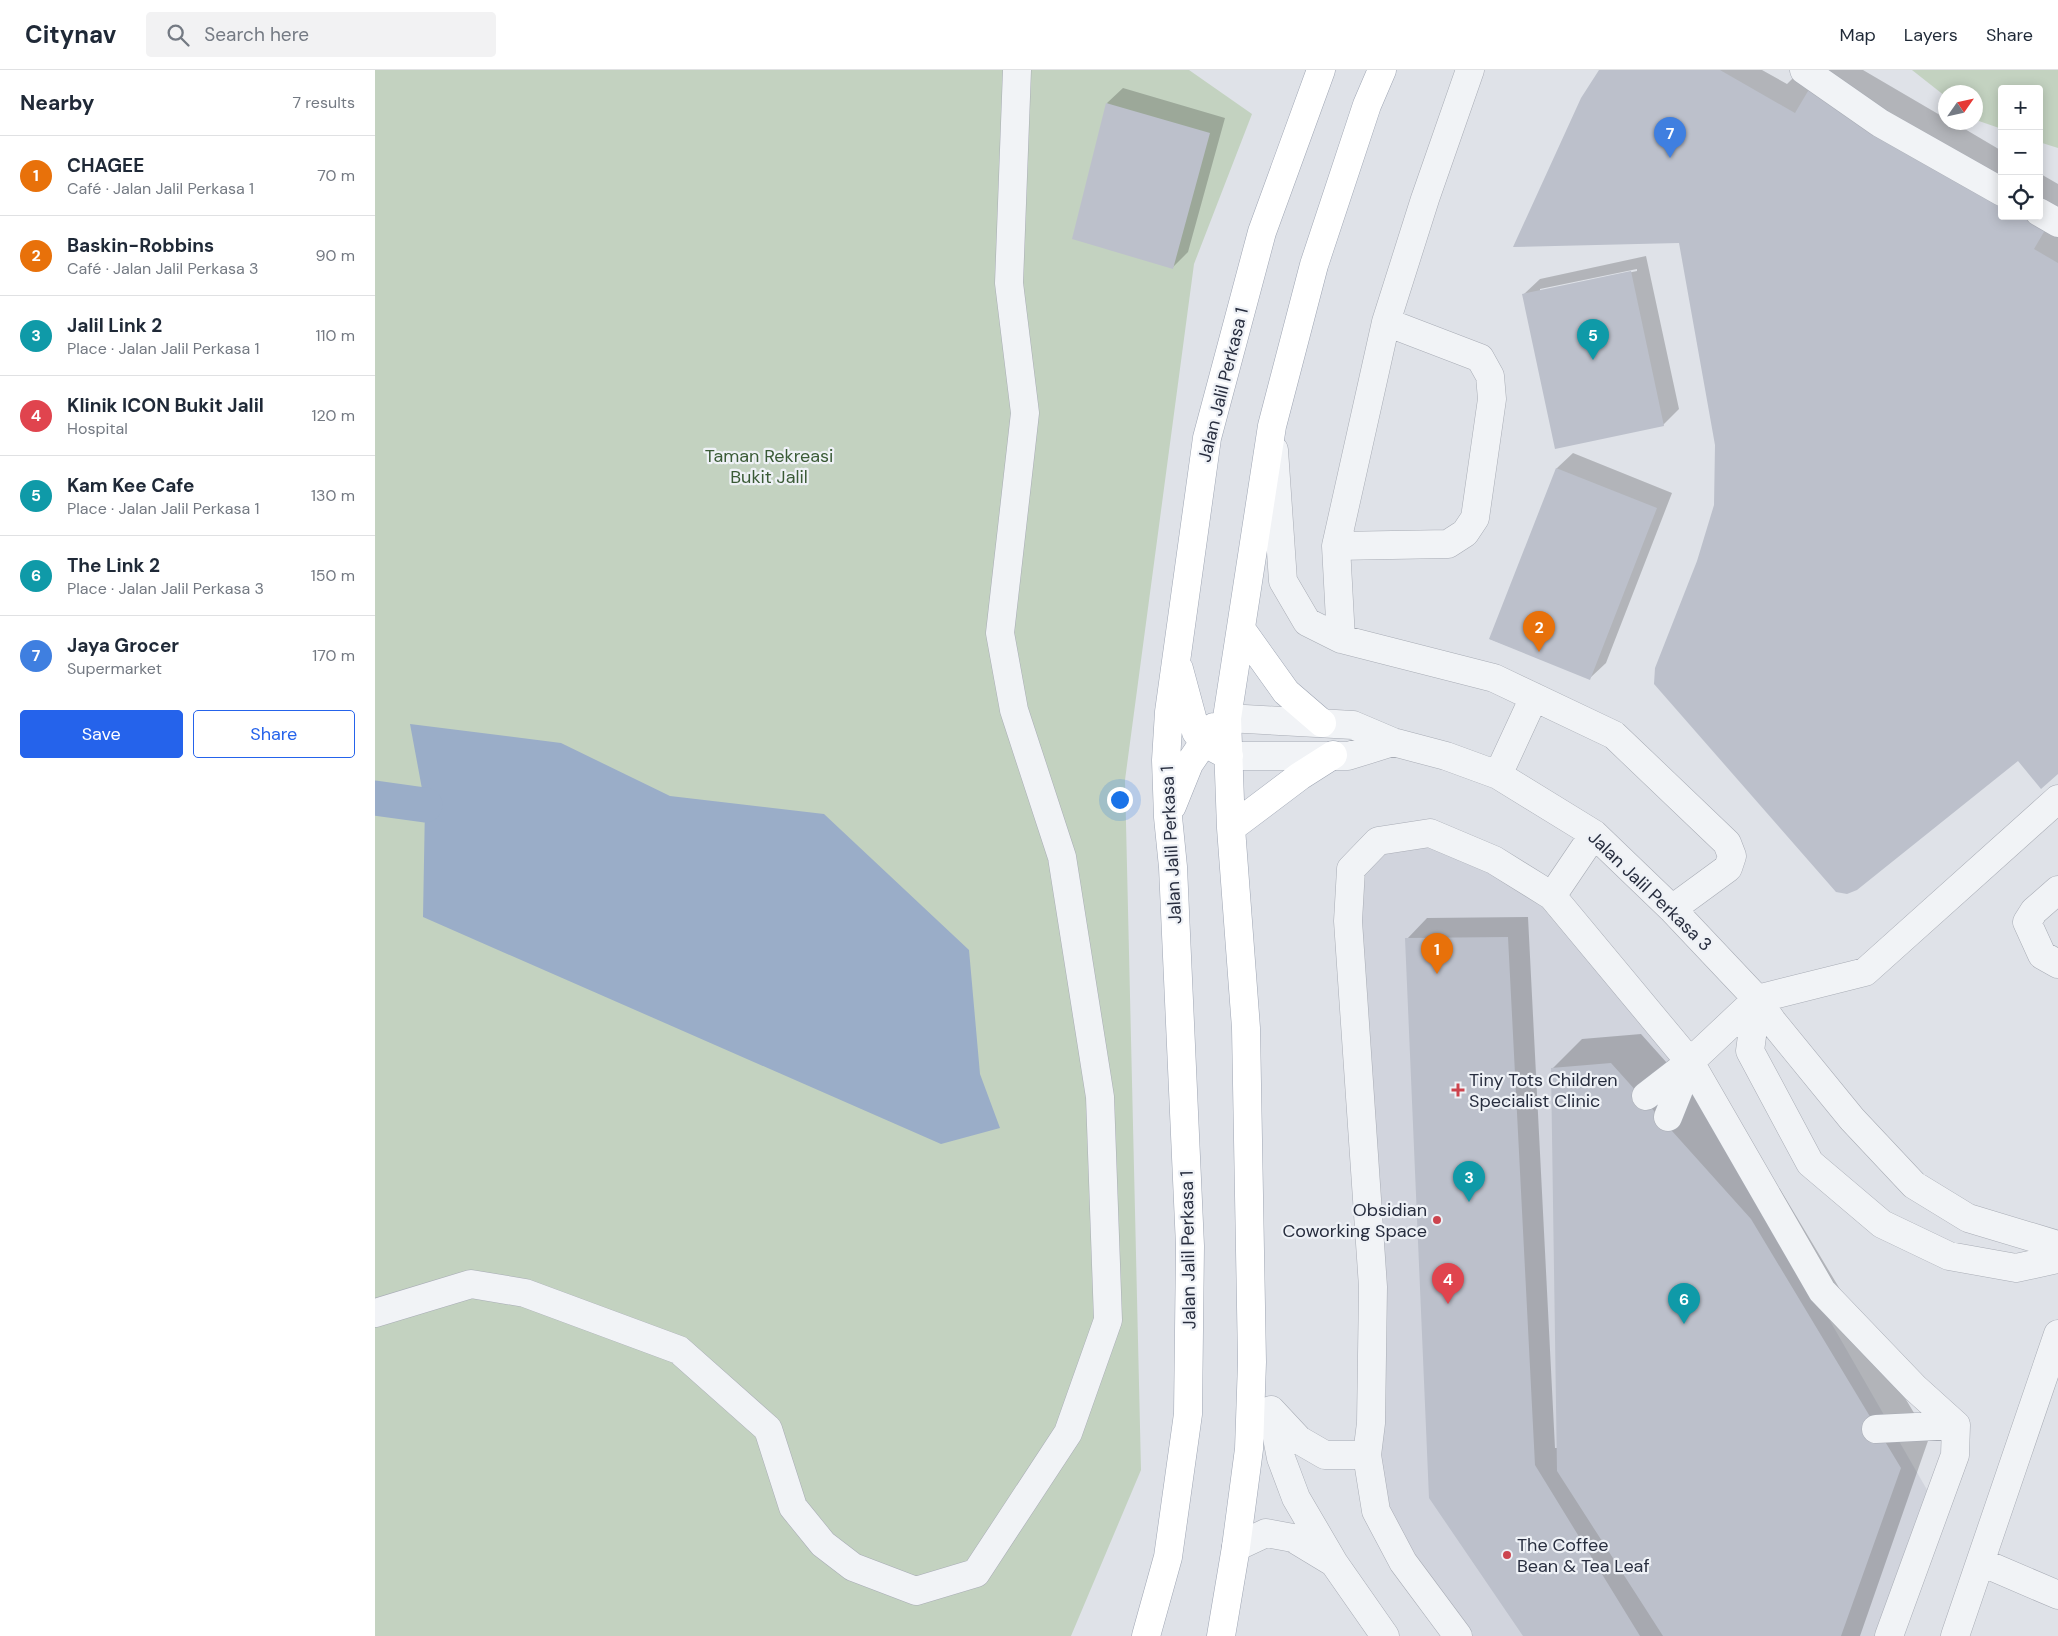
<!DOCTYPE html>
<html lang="en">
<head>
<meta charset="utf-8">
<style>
	:root { --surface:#fff; --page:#f2f2f3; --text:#1f2937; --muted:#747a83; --line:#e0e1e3; --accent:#2563eb }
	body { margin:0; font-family:"DM Sans",sans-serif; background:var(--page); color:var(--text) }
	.controls { position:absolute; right:15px; top:15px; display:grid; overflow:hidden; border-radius:5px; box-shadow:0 2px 12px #0003 }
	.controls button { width:45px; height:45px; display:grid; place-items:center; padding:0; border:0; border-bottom:1px solid var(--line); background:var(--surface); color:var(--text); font:25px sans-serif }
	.compass { position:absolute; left:1563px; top:15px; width:45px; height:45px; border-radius:50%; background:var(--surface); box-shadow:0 2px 12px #0003; rotate:56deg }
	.you { position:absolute; left:744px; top:729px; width:18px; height:18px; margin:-12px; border:4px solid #fff; border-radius:50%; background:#1a73e8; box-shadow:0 0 0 8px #1a73e833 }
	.badge { display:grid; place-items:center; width:32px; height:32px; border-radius:50%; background:var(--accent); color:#fff; font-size:16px; font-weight:700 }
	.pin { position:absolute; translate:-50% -41px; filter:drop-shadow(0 1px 2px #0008) }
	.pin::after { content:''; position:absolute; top:26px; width:18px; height:15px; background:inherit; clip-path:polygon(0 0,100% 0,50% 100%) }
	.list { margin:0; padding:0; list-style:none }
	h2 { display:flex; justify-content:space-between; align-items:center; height:65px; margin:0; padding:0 20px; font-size:21px }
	h2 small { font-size:16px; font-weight:400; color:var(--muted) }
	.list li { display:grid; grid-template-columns:32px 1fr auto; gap:15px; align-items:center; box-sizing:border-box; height:80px; padding:0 20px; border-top:1px solid var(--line) }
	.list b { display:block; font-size:19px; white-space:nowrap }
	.list p { margin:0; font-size:16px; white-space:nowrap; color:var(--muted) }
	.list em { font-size:16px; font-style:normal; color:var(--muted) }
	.actions { display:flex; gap:10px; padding:15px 20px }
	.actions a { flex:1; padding:11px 0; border:1px solid var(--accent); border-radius:5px; text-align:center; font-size:18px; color:var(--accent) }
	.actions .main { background:var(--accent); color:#fff }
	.icon { flex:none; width:28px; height:28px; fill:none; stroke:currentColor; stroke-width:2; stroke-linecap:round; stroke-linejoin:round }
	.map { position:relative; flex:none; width:1683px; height:1566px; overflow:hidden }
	header { display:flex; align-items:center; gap:30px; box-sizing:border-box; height:70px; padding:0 25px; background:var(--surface); border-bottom:1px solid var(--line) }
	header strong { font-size:24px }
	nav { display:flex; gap:28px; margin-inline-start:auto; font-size:18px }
	.search { width:350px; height:45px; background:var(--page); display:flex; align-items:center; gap:12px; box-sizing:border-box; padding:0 18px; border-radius:5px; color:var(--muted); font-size:19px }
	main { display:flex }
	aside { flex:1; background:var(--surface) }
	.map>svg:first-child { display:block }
</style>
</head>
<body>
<header>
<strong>Citynav</strong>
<div class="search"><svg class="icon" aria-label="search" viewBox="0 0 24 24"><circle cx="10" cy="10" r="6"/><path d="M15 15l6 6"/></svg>Search here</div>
<nav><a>Map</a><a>Layers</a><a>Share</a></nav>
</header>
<main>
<aside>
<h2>Nearby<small>7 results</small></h2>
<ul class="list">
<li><span class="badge" style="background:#e8710a">1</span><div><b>CHAGEE</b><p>Café · Jalan Jalil Perkasa 1</p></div><em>70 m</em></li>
<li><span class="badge" style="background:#e8710a">2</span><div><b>Baskin-Robbins</b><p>Café · Jalan Jalil Perkasa 3</p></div><em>90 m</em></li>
<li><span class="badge" style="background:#0f9aa8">3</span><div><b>Jalil Link 2</b><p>Place · Jalan Jalil Perkasa 1</p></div><em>110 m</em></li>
<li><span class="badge" style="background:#e0444e">4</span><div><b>Klinik ICON Bukit Jalil</b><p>Hospital</p></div><em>120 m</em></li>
<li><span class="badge" style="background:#0f9aa8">5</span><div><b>Kam Kee Cafe</b><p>Place · Jalan Jalil Perkasa 1</p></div><em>130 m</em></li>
<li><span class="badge" style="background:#0f9aa8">6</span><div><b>The Link 2</b><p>Place · Jalan Jalil Perkasa 3</p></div><em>150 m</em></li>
<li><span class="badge" style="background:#3f7fe0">7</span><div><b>Jaya Grocer</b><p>Supermarket</p></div><em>170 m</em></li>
</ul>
<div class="actions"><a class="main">Save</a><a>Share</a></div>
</aside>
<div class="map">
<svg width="1683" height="1566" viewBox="0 0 1683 1566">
	<rect width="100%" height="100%" fill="#dfe2e8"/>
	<path fill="#d1d4dd" d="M 1054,772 L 1116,798 L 1173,835 L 1319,1014 L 1555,1425 L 1504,1566 L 1095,1566 L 1035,1482 L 1010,1440 L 1004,1360 L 982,852 L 986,803 L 1007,780 Z"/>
	<path fill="#c3d2c0" d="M 0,0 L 814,0 L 877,44 L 819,194 L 750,710 L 766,1400 L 696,1566 L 0,1566 Z
		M 1537,0 L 1683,0 L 1683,78 L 1664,72 L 1664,19 L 1627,19 L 1627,59 L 1601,50 L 1600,22 L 1570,22 L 1570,26 Z"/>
	<path fill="#9aadc8" d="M 35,654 L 186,673 L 295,726 L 449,744 L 594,880 L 605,1004 L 625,1058 L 566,1074 L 48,847 L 50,735 Z"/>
	<path fill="#0003" fill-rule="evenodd" d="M 1226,0 L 1387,0 L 1412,14 L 1426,0 L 1444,11 L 1454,0 L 1488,0 L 1570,48 L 1570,52 L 1578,52 L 1627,81 L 1627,146 L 1664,146 L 1664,103 L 1683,114 L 1683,702 L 1643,689 L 1324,492 L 1340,435 L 1341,375 L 1305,172 Z
		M 748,18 L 850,48 L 813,182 L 798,197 L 732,33 Z
		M 1271,186 L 1304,339 L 1288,355 L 1149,224 L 1165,209 ZM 1262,199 L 1262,201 L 1165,221 L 1165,219 Z
		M 1198,383 L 1297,423 L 1231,593 L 1215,608 L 1115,569 L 1182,398 Z
		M 1153,847 L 1180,1378 L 1183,1378 L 1178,998 L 1207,969 L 1266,964 L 1405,1119 L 1554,1368 L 1485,1566 L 1150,1566 L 1032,869 L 1052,848 Z"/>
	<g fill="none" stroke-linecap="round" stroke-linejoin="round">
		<path stroke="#9aadc8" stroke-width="35" d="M 0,728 L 50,735"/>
	</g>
	<path fill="#bcc0cb" d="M 1224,0 L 1345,0 L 1420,43 L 1436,16 L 1627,128 L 1627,146 L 1659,146 L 1673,155 L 1659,179 L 1683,193 L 1683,704 L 1666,719 L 1643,691 L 1482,820 L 1472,824 L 1461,822 L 1279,614 L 1280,598 L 1322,491 L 1339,435 L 1340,375 L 1304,173 L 1138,177 L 1206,28 Z
		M 731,33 L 835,63 L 798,199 L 697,169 Z
		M 1256,201 L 1289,356 L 1180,379 L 1147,224 Z
		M 1181,398 L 1282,438 L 1215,610 L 1114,569 Z
		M 1133,867 L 1160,1395 L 1265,1566 L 1148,1566 L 1054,1428 L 1030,868 Z
		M 1236,993 L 1376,1149 L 1526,1398 L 1466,1566 L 1288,1566 L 1182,1401 L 1176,998 Z"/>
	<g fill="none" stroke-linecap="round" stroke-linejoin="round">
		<defs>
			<path id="minor" d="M 1095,0 L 1050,129 L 1011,252 L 961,476 L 966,569 L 1119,608 L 1239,665 L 1352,773 L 1357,786 L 1353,798 L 1297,839
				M 1429,0 L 1505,53 L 1627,122
				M 1664,142 L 1683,153
				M 899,380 L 908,511 L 932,552 L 966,569
				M 961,476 L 1073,474 L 1090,463 L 1100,448 L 1117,329 L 1115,306 L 1105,288 L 1011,252
				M 852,648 L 978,655 L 1018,672 L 1071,686 L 1123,705 L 1219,764 L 1297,839 L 1382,929 L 1397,951 L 1477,1049 L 1539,1115 L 1593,1148 L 1683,1175
				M 854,686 L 973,686 L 1018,672
				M 1123,705 L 1159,627
				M 1683,820 L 1659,841 L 1652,852 L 1667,885 L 1683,894
				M 1177,826 L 1219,764
				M 1382,929 L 1375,981 L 1435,1093 L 1507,1154 L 1574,1186 L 1641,1198 L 1683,1189
				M 1271,1026 L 1315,992 L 1382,929 L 1490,902 L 1683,729
				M 1293,1047 L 1315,992
				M 0,1243 L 96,1214 L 150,1223 L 304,1280 L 393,1359 L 418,1437 L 448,1474 L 478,1497 L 541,1521 L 601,1503 L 693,1363 L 733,1250 L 725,1027 L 687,787 L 639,640 L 625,563 L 650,343 L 634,213 L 642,0
				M 896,1340 L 924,1370 L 950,1385 L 992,1385
				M 897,1342 L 906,1388 L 921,1428 L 959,1493 L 1010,1566
				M 1501,1359 L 1581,1355
				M 861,1477 L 891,1463 L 918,1468 L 956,1491
				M 1606,1492 L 1683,1525
				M 1083,1566 L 1028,1492 L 1001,1441 L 992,1385 L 996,1353 L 998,1217 L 973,851 L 976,799 L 1003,771 L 1055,763 L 1119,790 L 1177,826 L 1315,992 L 1447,1221 L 1540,1318 L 1581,1355 L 1580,1385 L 1514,1566
				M 1580,1566 L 1683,1264"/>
			<path id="major" d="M 866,559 L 911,622 L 947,653
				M 804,599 L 821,662 L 828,672 L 854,686
				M 797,736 L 814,694 L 839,657
				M 856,758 L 925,706 L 958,685
				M 771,1566 L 793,1487 L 813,1344 L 815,1176 L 798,797 L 793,747 L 791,690 L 794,642 L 832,368 L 887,162 L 946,0
				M 846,1566 L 861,1477 L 874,1379 L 877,1292 L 871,958 L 856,758 L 852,648 L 897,356 L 939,195 L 992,35 L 1007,0"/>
		</defs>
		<use href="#minor" stroke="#a8acb5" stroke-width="29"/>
		<use href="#major" stroke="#9ea5b3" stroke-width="29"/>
		<use href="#minor" stroke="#f1f3f6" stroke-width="28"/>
		<use href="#major" stroke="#fff" stroke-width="28"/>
	</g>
	<g fill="#cc444e" stroke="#eef1f6" stroke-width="2">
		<path d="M1080.5 1012.5h5v5h5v5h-5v5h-5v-5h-5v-5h5z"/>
		<circle cx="1062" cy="1150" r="5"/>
		<circle cx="1132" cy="1485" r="5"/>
	</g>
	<g text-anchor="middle" stroke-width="4.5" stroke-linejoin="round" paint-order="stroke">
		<g font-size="18" fill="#282e3f" stroke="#eef1f6">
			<text transform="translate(848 315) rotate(-76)" y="6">Jalan Jalil Perkasa 1</text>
			<text transform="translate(796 775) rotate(-93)" y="6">Jalan Jalil Perkasa 1</text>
			<text transform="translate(1275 821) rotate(44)" y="6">Jalan Jalil Perkasa 3</text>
			<text transform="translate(813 1180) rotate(-91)" y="6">Jalan Jalil Perkasa 1</text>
		</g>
		<g font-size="18" fill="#395a35" stroke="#eef1f6">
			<text x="394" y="392">Taman Rekreasi<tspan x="394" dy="21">Bukit Jalil</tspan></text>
		</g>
		<g font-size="18" fill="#282e3f" stroke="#eef1f6" text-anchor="start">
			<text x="1094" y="1016">Tiny Tots Children<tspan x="1094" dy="21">Specialist Clinic</tspan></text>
			<text x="1052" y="1146" text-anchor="end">Obsidian<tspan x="1052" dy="21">Coworking Space</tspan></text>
			<text x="1142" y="1481">The Coffee<tspan x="1142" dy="21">Bean &amp; Tea Leaf</tspan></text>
		</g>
	</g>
</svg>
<div class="controls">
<button>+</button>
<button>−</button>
<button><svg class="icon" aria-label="locate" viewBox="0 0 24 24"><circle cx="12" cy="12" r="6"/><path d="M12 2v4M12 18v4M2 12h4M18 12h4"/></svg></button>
</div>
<svg class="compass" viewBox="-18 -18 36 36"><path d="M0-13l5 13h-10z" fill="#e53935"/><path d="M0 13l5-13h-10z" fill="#747a83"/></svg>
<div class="you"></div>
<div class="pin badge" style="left:1062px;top:904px;background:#e8710a">1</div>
<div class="pin badge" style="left:1164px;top:582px;background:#e8710a">2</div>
<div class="pin badge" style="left:1094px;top:1132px;background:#0f9aa8">3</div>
<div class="pin badge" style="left:1073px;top:1234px;background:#e0444e">4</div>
<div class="pin badge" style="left:1218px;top:290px;background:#0f9aa8">5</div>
<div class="pin badge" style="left:1309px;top:1254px;background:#0f9aa8">6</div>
<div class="pin badge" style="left:1295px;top:88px;background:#3f7fe0">7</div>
</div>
</main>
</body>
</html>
